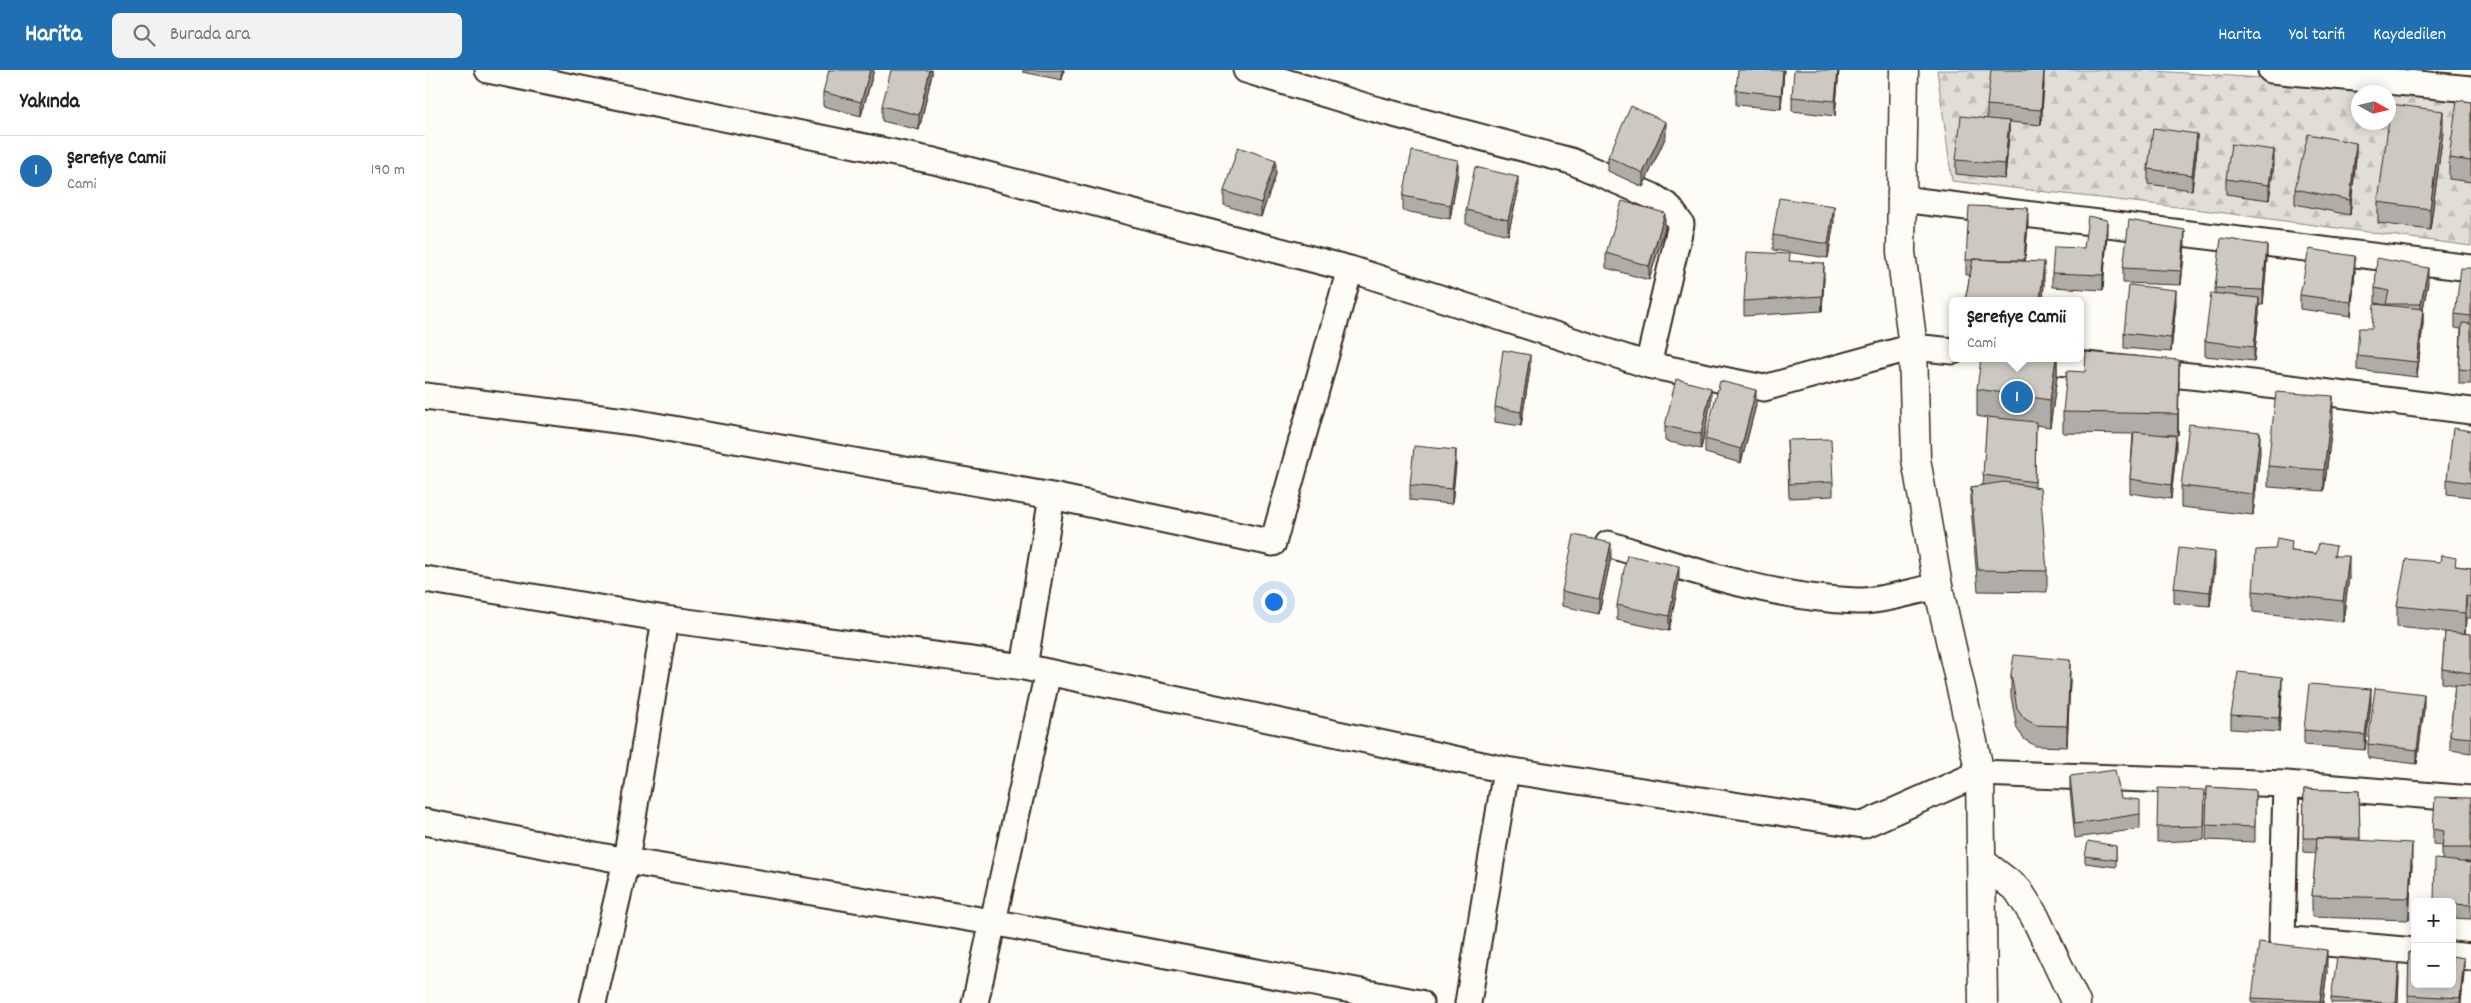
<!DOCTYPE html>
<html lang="tr">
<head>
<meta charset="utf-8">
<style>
	:root { --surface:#fff; --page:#f2f2f2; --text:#222; --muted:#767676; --line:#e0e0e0; --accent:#1f6fb2 }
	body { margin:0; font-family:Dekko,sans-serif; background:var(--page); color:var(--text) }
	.controls { position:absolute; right:15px; bottom:15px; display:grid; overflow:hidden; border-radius:8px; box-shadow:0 2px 12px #0003 }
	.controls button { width:45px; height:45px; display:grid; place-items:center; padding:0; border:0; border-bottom:1px solid var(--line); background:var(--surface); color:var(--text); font:25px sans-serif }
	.compass { position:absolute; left:1926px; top:15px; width:45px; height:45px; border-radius:50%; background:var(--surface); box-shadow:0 2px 12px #0003; rotate:98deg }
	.you { position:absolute; left:848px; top:531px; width:18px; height:18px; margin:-12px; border:4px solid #fff; border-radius:50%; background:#1a73e8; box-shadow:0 0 0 8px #1a73e833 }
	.badge { display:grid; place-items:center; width:32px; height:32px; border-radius:50%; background:var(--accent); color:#fff; font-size:16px; font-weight:700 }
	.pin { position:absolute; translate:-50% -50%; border:2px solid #fff; box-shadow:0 1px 5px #0006 }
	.popup { position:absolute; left:1524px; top:227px; width:135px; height:65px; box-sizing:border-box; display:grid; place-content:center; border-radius:8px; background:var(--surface); filter:drop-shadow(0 1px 4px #0005); font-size:16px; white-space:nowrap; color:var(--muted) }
	.popup b { font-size:19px; color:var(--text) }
	.popup::after { content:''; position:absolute; left:50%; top:100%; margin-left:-10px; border:10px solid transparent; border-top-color:var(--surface) }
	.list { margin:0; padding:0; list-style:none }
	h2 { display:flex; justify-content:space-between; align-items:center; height:65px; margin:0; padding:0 20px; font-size:21px }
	h2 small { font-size:16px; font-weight:400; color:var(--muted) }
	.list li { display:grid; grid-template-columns:32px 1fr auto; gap:15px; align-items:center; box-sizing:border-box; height:70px; padding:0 20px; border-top:1px solid var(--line) }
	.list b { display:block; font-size:19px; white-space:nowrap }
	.list p { margin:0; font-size:16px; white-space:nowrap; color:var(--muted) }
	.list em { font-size:16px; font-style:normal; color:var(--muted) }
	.icon { flex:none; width:28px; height:28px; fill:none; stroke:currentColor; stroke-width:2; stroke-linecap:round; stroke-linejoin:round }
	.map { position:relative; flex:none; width:2046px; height:933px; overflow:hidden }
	header { display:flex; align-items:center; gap:30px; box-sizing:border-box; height:70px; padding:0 25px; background:var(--accent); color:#fff }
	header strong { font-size:24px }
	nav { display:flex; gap:28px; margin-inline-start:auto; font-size:18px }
	.search { width:350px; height:45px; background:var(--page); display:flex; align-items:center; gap:12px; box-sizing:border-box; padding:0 18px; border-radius:8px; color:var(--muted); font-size:19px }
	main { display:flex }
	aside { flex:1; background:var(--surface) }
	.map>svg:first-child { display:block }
</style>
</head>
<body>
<header>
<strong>Harita</strong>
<div class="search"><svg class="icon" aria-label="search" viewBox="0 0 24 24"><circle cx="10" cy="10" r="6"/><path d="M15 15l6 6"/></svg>Burada ara</div>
<nav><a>Harita</a><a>Yol tarifi</a><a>Kaydedilen</a></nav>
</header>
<main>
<aside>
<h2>Yakında<small></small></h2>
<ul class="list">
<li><span class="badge">1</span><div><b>Şerefiye Camii</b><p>Cami</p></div><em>190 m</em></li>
</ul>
</aside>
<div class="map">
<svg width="2046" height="933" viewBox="0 0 2046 933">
	<defs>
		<pattern id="forest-firs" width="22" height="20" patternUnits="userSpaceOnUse" patternTransform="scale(1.25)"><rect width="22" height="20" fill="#e1ded7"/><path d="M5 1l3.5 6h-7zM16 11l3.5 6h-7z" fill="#c2bfb8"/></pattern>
	</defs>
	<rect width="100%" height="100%" fill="#fdfcf7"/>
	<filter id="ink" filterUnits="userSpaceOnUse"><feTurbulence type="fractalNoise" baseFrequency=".02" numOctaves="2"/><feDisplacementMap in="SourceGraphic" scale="10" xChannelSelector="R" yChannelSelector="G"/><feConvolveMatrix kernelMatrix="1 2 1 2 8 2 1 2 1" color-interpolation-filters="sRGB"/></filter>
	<g filter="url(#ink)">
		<path fill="url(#forest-firs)" stroke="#8e847a" fill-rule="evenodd" d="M 1512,0 L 1715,0 L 1974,17 L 2046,26 L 2046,176 L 1770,139 L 1527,111 ZM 1934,22 L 1964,22 L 1964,52 L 1934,52 Z"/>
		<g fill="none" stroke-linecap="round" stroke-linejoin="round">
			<defs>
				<path id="street" d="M 63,0 L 509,91 L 925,199 L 1223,295 L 1339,318 L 1488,277 L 1528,281
					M 821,0 L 946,38 L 1146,91 L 1227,126 L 1244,137 L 1256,154 L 1223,295
					M 1846,0 L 2046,19
					M 1476,129 L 2046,198
					M 1595,288 L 1803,310 L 2046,341
					M 0,326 L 208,352 L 627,426 L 848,473 L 925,199
					M 1183,474 C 1263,499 1346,528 1431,531 C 1453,532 1490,521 1513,516
					M 0,509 L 240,549 L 599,597 L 1081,700 L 1438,755 L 1555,703 L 1861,714 L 2046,729
					M 599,597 L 627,426
					M 1861,714 L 1857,869 L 1990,881
					M 0,752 L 201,791 L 567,852 L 995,933
					M 2027,885 L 2046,887
					M 168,933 L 201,791 L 240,549
					M 550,933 L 623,602
					M 1043,933 L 1081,700"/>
				<path id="secondary" d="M 1479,0 L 1476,182 L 1488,277 L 1491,389 L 1513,516 L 1555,703 L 1558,933
					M 1558,793 L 1593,820 L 1610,847 L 1651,933"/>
			</defs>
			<use href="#street" stroke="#3b2a1e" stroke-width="29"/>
			<use href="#secondary" stroke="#3b2a1e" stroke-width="31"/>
			<use href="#street" stroke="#fdfcf7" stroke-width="25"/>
			<use href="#secondary" stroke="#fdfcf7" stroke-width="28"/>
		</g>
		<path fill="#b0aca7" stroke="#3b2a1e" d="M 449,0 L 436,46 L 398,36 L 398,22 Z
			M 507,0 L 507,4 L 494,60 L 457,51 L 457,36 Z
			M 598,0 L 639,0 L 637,10 L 598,2 Z
			M 1359,0 L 1356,39 L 1311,35 L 1311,20 Z
			M 1414,0 L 1410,46 L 1367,41 L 1367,27 Z
			M 1619,14 L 1616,55 L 1584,52 L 1584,65 L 1580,109 L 1531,104 L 1531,90 L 1562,49 L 1562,35 Z
			M 2046,32 L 2046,112 L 2024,109 L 2024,88 Z
			M 2018,62 L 2005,160 L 1953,153 L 1953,132 Z
			M 1241,66 L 1218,117 L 1183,101 L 1183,87 Z
			M 1772,79 L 1767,120 L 1723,114 L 1723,99 Z
			M 1931,88 L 1925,145 L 1870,134 L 1870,119 Z
			M 1849,94 L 1844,130 L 1801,124 L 1801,109 Z
			M 851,104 L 836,147 L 799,135 L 799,121 Z
			M 1033,104 L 1025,149 L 978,141 L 978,126 Z
			M 1093,122 L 1083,165 L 1041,154 L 1041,140 Z
			M 1409,151 L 1403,188 L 1348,180 L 1348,165 Z
			M 1603,153 L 1600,191 L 1619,213 L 1618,231 L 1540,231 L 1545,205 L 1541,205 L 1541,190 Z
			M 1240,158 L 1224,210 L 1181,198 L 1181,183 Z
			M 1682,164 L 1678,220 L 1627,217 L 1627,203 L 1659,178 Z
			M 1760,175 L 1756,215 L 1698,213 L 1698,198 Z
			M 1842,189 L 1838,235 L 1834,235 L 1834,243 L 1829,291 L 1780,286 L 1780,271 L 1790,223 L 1790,218 Z
			M 1365,191 L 1399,208 L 1397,241 L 1319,246 L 1319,231 Z
			M 2046,198 L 2046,314 L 2034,314 L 2034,299 L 2036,259 L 2030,258 L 2030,244 Z
			M 1930,201 L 1926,246 L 1875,239 L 1875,225 Z
			M 2003,213 L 1998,239 L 1998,254 L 1992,307 L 1932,300 L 1932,286 L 1947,258 L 1961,235 L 1950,233 L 1950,218 Z
			M 1751,234 L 1746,282 L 1699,278 L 1699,263 Z
			M 1632,288 L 1632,307 L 1625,357 L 1611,355 L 1610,417 L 1622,501 L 1622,522 L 1553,521 L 1546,438 L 1546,417 L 1558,415 L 1562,348 L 1552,346 L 1552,319 Z
			M 1105,299 L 1096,356 L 1070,352 L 1070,337 Z
			M 1754,311 L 1753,365 L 1738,365 L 1751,381 L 1746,429 L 1705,423 L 1705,409 L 1708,364 L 1638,363 L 1638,342 Z
			M 1286,332 L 1276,379 L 1240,371 L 1240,356 Z
			M 1331,335 L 1316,393 L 1280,383 L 1280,369 Z
			M 1908,348 L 1899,421 L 1843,417 L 1843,396 Z
			M 2046,361 L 2046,427 L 2022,424 L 2022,409 Z
			M 1362,370 L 1408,412 L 1408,426 L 1364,428 Z
			M 1835,383 L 1828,445 L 1756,437 L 1756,416 Z
			M 1031,394 L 1027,434 L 985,430 L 985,415 Z
			M 1867,481 L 1911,486 L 1924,507 L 1918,552 L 1828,542 L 1828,521 Z
			M 1186,487 L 1174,544 L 1137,536 L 1137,521 Z
			M 2031,496 L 2046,498 L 2046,548 L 2041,548 L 2040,564 L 2046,564 L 2046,683 L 2025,680 L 2025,666 L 2030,615 L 2017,613 L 2017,599 L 2020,562 L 1972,557 L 1972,536 Z
			M 1790,497 L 1785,536 L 1749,533 L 1749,518 Z
			M 1254,510 L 1244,561 L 1192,550 L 1192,535 Z
			M 1586,604 L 1645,611 L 1642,677 L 1611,676 L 1600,670 L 1592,659 L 1586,626 Z
			M 1857,621 L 1854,662 L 1806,659 L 1806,645 Z
			M 1946,633 L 1940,680 L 1879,675 L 1879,660 Z
			M 1999,639 L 1992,694 L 1943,688 L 1943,674 Z
			M 1645,706 L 1696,728 L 1715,744 L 1715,759 L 1650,768 L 1645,720 Z
			M 1782,717 L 1830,720 L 1830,772 L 1781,770 Z
			M 1879,719 L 1934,721 L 1935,770 L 1987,794 L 1984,850 L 1887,847 L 1887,826 L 1891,783 L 1878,782 Z
			M 2046,728 L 2046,792 L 2039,792 L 2046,793 L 2046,849 L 2027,848 L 2027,832 L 2017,790 L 2017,775 L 2008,774 L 2008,759 Z
			M 1780,734 L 1779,770 L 1732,772 L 1732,757 Z
			M 1691,776 L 1691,797 L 1660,793 L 1660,786 Z
			M 1984,882 L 2039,902 L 2036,933 L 1983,933 Z
			M 1902,901 L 1898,933 L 1827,933 L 1827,928 Z
			M 1974,907 L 1973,933 L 1906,933 L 1906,928 Z"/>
		<path fill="#908c88" stroke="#3b2a1e" d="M 445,0 L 449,0 L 436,46 L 436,32 Z
			M 505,0 L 507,0 L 507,4 L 494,60 L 494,45 Z
			M 637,0 L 639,0 L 637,10 Z
			M 1358,0 L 1359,0 L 1356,39 L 1356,25 Z
			M 1413,0 L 1414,0 L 1410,46 L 1410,31 Z
			M 1619,0 L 1619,14 L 1616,55 L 1616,40 Z
			M 2018,41 L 2018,62 L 2005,160 L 2005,139 Z
			M 1584,51 L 1584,65 L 1580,109 L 1580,94 Z
			M 1241,52 L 1241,66 L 1218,117 L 1218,103 Z
			M 1772,64 L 1772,79 L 1767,120 L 1767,105 Z
			M 1931,73 L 1931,88 L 1925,145 L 1925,130 Z
			M 1849,80 L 1849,94 L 1844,130 L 1844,115 Z
			M 851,90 L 851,104 L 836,147 L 836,133 Z
			M 1033,90 L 1033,104 L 1025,149 L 1025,135 Z
			M 1093,107 L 1093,122 L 1083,165 L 1083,150 Z
			M 1409,136 L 1409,151 L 1403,188 L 1403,174 Z
			M 1603,138 L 1603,153 L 1599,204 L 1599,190 Z
			M 1240,143 L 1240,158 L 1224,210 L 1224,196 Z
			M 1682,150 L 1682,164 L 1678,220 L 1678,205 Z
			M 1760,160 L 1760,175 L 1756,215 L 1756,201 Z
			M 1842,175 L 1842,189 L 1838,235 L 1838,220 Z
			M 1930,186 L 1930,201 L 1926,246 L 1926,232 Z
			M 1619,192 L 1619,213 L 1618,231 L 1615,231 Z
			M 1399,193 L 1399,208 L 1397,241 L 1397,226 Z
			M 2003,198 L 2003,213 L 1996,249 L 1996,234 Z
			M 1751,220 L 1751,234 L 1746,282 L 1746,268 Z
			M 1834,228 L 1834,243 L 1829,291 L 1829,277 Z
			M 1998,239 L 1998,254 L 1992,307 L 1992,292 Z
			M 1105,285 L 1105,299 L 1096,356 L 1096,342 Z
			M 1631,288 L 1632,288 L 1632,307 L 1625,357 L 1625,330 Z
			M 1754,290 L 1754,311 L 1753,365 L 1753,344 Z
			M 1286,318 L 1286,332 L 1276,379 L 1276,364 Z
			M 1331,320 L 1331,335 L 1316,393 L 1316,379 Z
			M 1908,326 L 1908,348 L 1899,421 L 1899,400 Z
			M 1835,362 L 1835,383 L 1828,445 L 1828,424 Z
			M 1751,366 L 1751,381 L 1746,429 L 1746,415 Z
			M 1031,380 L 1031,394 L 1027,434 L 1027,419 Z
			M 1186,473 L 1186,487 L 1174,544 L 1174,529 Z
			M 1790,482 L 1790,497 L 1785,536 L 1785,522 Z
			M 1924,486 L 1924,507 L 1918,552 L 1918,531 Z
			M 1254,496 L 1254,510 L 1244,561 L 1244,546 Z
			M 2041,526 L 2041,548 L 2040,564 L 2040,543 Z
			M 1645,590 L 1645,611 L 1642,677 L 1642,656 Z
			M 1857,607 L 1857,621 L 1854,662 L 1854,648 Z
			M 1946,619 L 1946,633 L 1940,680 L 1940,665 Z
			M 1999,624 L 1999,639 L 1992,694 L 1992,680 Z
			M 1987,773 L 1987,794 L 1984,850 L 1984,828 Z
			M 1902,880 L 1902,901 L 1898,933 L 1895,933 Z
			M 2039,888 L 2039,902 L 2036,933 L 2035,933 Z
			M 1974,893 L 1974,907 L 1973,933 L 1971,933 Z"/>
		<path fill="#cdc8c2" stroke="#3b2a1e" d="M 404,0 L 445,0 L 436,32 L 398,22 Z
			M 466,0 L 505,0 L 494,45 L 457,36 Z
			M 1313,0 L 1358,0 L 1356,25 L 1311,20 Z
			M 1369,0 L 1413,0 L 1410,31 L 1367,27 Z
			M 1566,0 L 1619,0 L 1616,40 L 1562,35 Z
			M 2032,30 L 2046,32 L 2046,91 L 2024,88 Z
			M 1966,34 L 2018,41 L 2005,139 L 1953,132 Z
			M 1206,36 L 1241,52 L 1218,103 L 1183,87 Z
			M 1536,46 L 1584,51 L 1580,94 L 1531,90 Z
			M 1728,58 L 1772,64 L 1767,105 L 1723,99 Z
			M 1883,64 L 1931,73 L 1925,130 L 1870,119 Z
			M 1806,74 L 1849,80 L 1844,115 L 1801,109 Z
			M 813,77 L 851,90 L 836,133 L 799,121 Z
			M 987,81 L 1033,90 L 1025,135 L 978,126 Z
			M 1050,97 L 1093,107 L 1083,150 L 1041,140 Z
			M 1354,128 L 1409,136 L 1403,174 L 1348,165 Z
			M 1197,131 L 1240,143 L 1224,196 L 1181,183 Z
			M 1544,136 L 1603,138 L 1599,190 L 1569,190 L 1548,189 L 1548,190 L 1541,190 Z
			M 1663,146 L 1682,150 L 1678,205 L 1627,203 L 1629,177 L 1659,178 Z
			M 1704,150 L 1760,160 L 1756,201 L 1698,198 Z
			M 1796,168 L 1842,175 L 1838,220 L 1790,218 Z
			M 1884,179 L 1930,186 L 1926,232 L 1875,225 Z
			M 1322,182 L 1365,184 L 1364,191 L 1399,193 L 1397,226 L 1319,231 Z
			M 1952,188 L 2003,198 L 1996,234 L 1961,234 L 1964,221 L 1950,218 Z
			M 1548,189 L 1619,192 L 1615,231 L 1540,231 Z
			M 2036,198 L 2046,198 L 2046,246 L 2030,244 Z
			M 1704,215 L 1751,220 L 1746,268 L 1699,263 Z
			M 1786,223 L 1834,228 L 1829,277 L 1780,271 Z
			M 1949,234 L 1998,239 L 1992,292 L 1932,286 L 1934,258 L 1947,258 Z
			M 2037,253 L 2046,254 L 2046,300 L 2034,299 Z
			M 1078,280 L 1105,285 L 1096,342 L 1070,337 Z
			M 1661,282 L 1754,290 L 1753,344 L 1638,342 L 1642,301 L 1660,302 Z
			M 1556,288 L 1631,288 L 1625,330 L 1552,319 Z
			M 1251,309 L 1286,318 L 1276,364 L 1240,356 Z
			M 1295,311 L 1331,320 L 1316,379 L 1280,369 Z
			M 1851,322 L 1908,326 L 1899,400 L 1843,396 Z
			M 1562,347 L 1611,352 L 1610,412 L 1558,405 Z
			M 1764,354 L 1835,362 L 1828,424 L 1756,416 Z
			M 2028,358 L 2046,361 L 2046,413 L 2022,409 Z
			M 1709,362 L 1751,366 L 1746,415 L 1705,409 Z
			M 1406,369 L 1408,412 L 1364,414 L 1362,370 Z
			M 989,376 L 1031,380 L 1027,419 L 985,415 Z
			M 1579,412 L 1615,418 L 1622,501 L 1553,500 L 1546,417 Z
			M 1149,465 L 1186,473 L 1174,529 L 1137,521 Z
			M 1852,468 L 1867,471 L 1866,481 L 1891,484 L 1894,473 L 1911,476 L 1909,486 L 1924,486 L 1918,531 L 1828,521 L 1831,480 L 1850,479 Z
			M 1754,478 L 1790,482 L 1785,522 L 1749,518 Z
			M 1202,485 L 1254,496 L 1244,546 L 1192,535 Z
			M 2016,485 L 2031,488 L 2030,496 L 2046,498 L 2046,527 L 2041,526 L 2040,543 L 1972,536 L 1981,489 L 2015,492 Z
			M 2020,562 L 2046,564 L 2046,603 L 2017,599 Z
			M 1589,585 L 1645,590 L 1642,656 L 1611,655 L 1600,649 L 1592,638 L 1586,604 Z
			M 1813,602 L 1857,607 L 1854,648 L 1806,645 Z
			M 1884,614 L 1946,619 L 1940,665 L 1879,660 Z
			M 2030,615 L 2046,616 L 2046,668 L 2025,666 Z
			M 1950,618 L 1999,624 L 1992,680 L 1943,674 Z
			M 1690,700 L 1696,728 L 1715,730 L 1715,744 L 1650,754 L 1645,706 Z
			M 1782,717 L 1830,720 L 1830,757 L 1781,755 Z
			M 1733,718 L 1780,720 L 1779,756 L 1732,757 Z
			M 1879,719 L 1934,721 L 1935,768 L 1878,768 Z
			M 2010,727 L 2046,728 L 2046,778 L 2017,778 L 2019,761 L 2008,759 Z
			M 1892,768 L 1987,773 L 1984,828 L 1887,826 Z
			M 1663,771 L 1691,776 L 1691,790 L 1660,786 Z
			M 2010,789 L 2046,793 L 2046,835 L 2027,834 L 2027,832 L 2009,832 Z
			M 1834,872 L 1902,880 L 1895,931 L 1827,928 Z
			M 1984,882 L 1990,882 L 1990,914 L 2027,914 L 2027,886 L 2039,888 L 2035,928 L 1983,925 Z
			M 1912,888 L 1974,893 L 1971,933 L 1961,933 L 1906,928 Z"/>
	</g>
</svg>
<div class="controls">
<button>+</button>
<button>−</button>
</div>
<svg class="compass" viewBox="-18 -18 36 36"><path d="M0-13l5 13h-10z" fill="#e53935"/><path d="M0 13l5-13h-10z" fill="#767676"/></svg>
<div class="you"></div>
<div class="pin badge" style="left:1592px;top:327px">1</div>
<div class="popup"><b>Şerefiye Camii</b>Cami</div>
</div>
</main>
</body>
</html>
